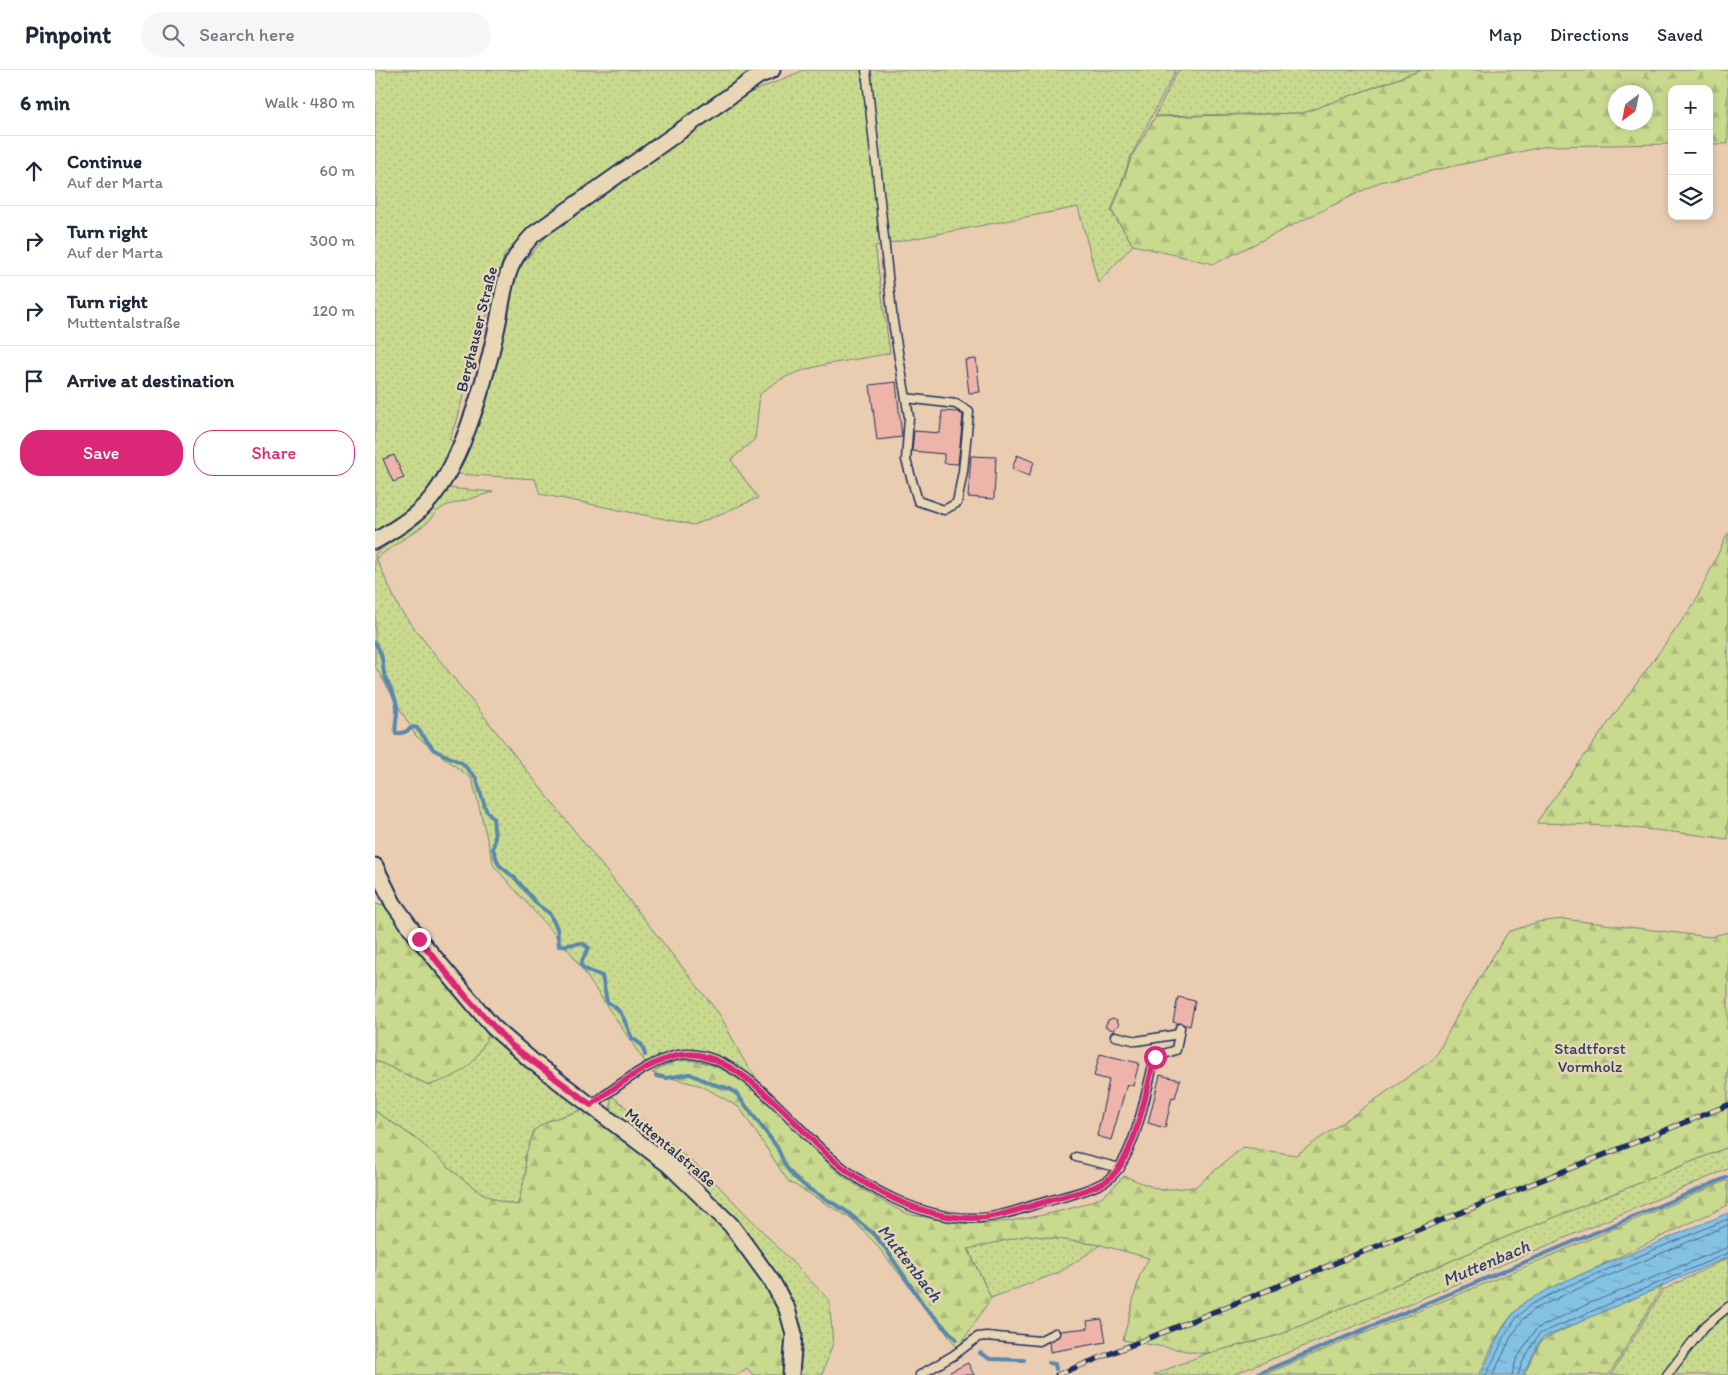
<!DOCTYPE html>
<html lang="en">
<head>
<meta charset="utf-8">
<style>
	:root { --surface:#fff; --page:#f6f6f7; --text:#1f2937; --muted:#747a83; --line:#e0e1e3; --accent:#db2777 }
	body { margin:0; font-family:Itim,sans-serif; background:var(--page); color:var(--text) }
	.controls { position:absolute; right:15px; top:15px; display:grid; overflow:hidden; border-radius:10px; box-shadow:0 2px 8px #0003 }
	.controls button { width:45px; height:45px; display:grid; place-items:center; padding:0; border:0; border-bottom:1px solid var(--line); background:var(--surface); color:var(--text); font:25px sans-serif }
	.compass { position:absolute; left:1233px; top:15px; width:45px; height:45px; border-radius:50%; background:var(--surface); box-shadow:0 2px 8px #0003; rotate:212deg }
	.stop { position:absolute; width:15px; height:15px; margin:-11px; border:4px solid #db2777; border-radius:50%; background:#fff }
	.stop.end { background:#db2777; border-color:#fff; box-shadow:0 1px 5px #0008 }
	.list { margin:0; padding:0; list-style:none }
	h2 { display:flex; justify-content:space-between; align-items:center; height:65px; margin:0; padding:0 20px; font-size:21px }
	h2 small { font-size:16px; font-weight:400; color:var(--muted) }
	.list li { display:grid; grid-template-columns:32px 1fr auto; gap:15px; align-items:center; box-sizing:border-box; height:70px; padding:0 20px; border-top:1px solid var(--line) }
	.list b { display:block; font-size:19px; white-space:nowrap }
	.list p { margin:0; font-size:16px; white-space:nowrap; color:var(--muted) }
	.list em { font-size:16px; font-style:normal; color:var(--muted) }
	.actions { display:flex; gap:10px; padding:15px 20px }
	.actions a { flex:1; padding:11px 0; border:1px solid var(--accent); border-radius:20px; text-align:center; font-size:18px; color:var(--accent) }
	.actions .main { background:var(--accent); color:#fff }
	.icon { flex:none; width:28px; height:28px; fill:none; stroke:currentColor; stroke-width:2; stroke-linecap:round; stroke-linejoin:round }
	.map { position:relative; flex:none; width:1353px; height:1305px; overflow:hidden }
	header { display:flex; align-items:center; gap:30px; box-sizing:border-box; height:70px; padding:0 25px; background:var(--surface); border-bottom:1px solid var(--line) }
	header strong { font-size:24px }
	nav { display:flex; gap:28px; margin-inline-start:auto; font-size:18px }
	.search { width:350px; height:45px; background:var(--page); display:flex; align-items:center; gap:12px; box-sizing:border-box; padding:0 18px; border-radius:28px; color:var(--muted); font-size:19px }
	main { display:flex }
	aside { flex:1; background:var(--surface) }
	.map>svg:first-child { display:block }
</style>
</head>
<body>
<header>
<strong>Pinpoint</strong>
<div class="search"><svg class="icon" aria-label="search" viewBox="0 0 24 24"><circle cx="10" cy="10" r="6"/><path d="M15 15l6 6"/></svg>Search here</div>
<nav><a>Map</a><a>Directions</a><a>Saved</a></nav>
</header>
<main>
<aside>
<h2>6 min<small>Walk · 480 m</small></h2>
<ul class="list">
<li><svg class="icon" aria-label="ahead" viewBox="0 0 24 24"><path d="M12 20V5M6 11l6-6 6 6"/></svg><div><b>Continue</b><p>Auf der Marta</p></div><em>60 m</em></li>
<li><svg class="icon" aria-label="right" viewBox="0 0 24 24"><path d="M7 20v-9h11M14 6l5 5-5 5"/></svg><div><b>Turn right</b><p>Auf der Marta</p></div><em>300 m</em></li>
<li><svg class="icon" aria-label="right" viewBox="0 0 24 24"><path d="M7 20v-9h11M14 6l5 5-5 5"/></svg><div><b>Turn right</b><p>Muttentalstraße</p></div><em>120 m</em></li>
<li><svg class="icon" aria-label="arrive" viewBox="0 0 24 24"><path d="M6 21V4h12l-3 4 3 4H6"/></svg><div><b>Arrive at destination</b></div></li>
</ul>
<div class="actions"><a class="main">Save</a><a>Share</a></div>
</aside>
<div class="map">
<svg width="1353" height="1305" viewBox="0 0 1353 1305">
	<defs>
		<pattern id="grass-dots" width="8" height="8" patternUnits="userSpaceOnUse" patternTransform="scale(1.25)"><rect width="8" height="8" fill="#c9da8e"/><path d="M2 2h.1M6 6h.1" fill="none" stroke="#acbb7d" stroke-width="1.8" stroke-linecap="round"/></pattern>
		<pattern id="forest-firs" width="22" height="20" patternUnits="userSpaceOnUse" patternTransform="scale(1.25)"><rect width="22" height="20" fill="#c9da8e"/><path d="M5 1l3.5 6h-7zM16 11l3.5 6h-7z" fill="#acbb7d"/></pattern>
		<pattern id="water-ripples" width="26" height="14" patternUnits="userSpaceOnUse" patternTransform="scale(1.25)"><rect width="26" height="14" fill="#84c2e4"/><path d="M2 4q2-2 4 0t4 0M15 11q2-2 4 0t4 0" fill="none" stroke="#6b9ebc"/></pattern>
	</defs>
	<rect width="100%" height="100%" fill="#eaccb1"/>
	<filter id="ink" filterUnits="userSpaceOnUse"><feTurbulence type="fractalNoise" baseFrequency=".02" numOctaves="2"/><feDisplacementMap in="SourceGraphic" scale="10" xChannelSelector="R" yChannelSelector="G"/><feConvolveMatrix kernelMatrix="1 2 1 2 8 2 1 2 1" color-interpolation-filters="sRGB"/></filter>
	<g filter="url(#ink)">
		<path fill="url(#grass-dots)" stroke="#728476" d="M 0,0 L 379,0 L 359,12 L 130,183 L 79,357 L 74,369 L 79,372 C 57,423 46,434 0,464 Z
			M 429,0 L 801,0 L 756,86 L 736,141 L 758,175 L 723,213 L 703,137 L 500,176 L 515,283 C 472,293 418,293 385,324 L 380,369 L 356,390 L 383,428 L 319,455 L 165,424 L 160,409 L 83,404 L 110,338 L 122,291 L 137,206 L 179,158 L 370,25 Z
			M 803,0 L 1046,0 L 928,43 L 780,46 Z
			M 72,418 L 118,422 L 70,436 L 61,442 L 52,453 L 1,488 L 25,540 L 345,945 L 369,991 L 386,1014 C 341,979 325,971 270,992 L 196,883 L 119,796 L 97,709 L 41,666 L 0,596 L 0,484 C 29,463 50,446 72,418 Z
			M 116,960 L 213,1038 L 173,1051 L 150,1087 L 151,1102 L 143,1135 C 106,1131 83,1105 56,1081 C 39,1066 19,1054 0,1041 L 0,990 L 54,1015 Z
			M 236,1025 L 332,1104 L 454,1230 L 458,1273 L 447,1305 L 422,1305 L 428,1278 L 426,1254 L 410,1218 L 384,1183 L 245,1051 L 236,1040 Z
			M 1353,1077 L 1353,1099 L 1015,1242 L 857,1305 L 778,1305 L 830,1284 L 904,1265 L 1131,1167 Z
			M 654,1165 L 726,1175 L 685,1202 L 616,1228 L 593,1178 Z
			M 1353,1188 L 1353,1305 L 1236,1305 L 1288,1220 Z"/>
		<path fill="url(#forest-firs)" stroke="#728476" fill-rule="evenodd" d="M 1047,0 L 1353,0 L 1353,74 L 1334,74 L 1334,19 L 1297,19 L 1297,74 L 1172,76 L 1005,112 L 839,194 L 758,175 L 737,141 L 757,86 L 780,47 L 928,43 ZM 1270,22 L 1270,52 L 1240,52 L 1240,22 Z
			M 1353,463 L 1353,769 C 1289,760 1226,754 1161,753 L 1319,534 Z
			M 0,834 L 13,837 L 116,960 C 98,996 93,1003 54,1015 L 0,990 Z
			M 1188,849 L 1335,867 L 1353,862 L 1353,1077 L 1131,1167 L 904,1265 L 830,1284 L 748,1270 L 765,1204 L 774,1188 L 726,1175 L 654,1165 L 593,1179 L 616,1228 L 583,1278 L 500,1173 L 477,1149 L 413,1111 L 365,1038 L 327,1016 L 277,1003 C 342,953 420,1066 463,1102 C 480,1116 508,1132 528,1142 C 535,1145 543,1146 550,1147 C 587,1156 610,1155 647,1149 C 669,1145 705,1138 724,1128 C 733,1124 742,1113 749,1106 L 785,1120 L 820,1117 L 868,1077 L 921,1085 L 1060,988 L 1085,940 L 1133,862 L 1163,852 Z
			M 213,1038 L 313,1118 L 369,1181 L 407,1240 L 414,1264 L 411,1305 L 378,1305 L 372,1298 L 361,1305 L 0,1305 L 0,1041 C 19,1054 39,1066 56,1081 C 83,1104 105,1131 143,1135 L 151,1102 L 150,1087 L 159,1060 L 173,1051 Z
			M 1353,1110 L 1353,1135 L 1151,1231 C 1127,1251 1117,1277 1104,1305 L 888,1305 L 1128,1206 Z
			M 1288,1216 L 1234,1305 L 1149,1305 L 1166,1271 L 1217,1246 Z"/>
		<path fill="url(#water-ripples)" stroke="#5a87ae" d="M 1353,1143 L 1353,1187 L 1166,1269 L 1148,1305 L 1106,1305 L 1126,1261 L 1138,1244 L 1151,1231 L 1188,1212 Z"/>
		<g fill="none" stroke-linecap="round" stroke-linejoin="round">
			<path stroke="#456a94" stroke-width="1" d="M 1111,1305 L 1131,1264 L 1142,1247 L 1155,1235 L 1190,1217 L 1353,1149
				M 1118,1305 L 1136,1267 L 1147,1251 L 1158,1240 L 1193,1223 L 1353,1155
				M 1137,1305 L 1141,1290 L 1161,1259 L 1213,1234 L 1353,1177
				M 1143,1305 L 1147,1293 L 1164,1264 L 1353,1183"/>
			<path stroke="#5a87ae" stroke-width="4" d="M 0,573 C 8,583 7,591 9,603 C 12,615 21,624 22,637 C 23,645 19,655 21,664 L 30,662 L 38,657 L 42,658 L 59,680 L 87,693 L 101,708 L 111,740 L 118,748 L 120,768 L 118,779 L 124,795 L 141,809 L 163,835 L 174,843 L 182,858 L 184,876 L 207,873 L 214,878 C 200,900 206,897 227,906 L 232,932 C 248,939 250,953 257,968 L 267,975 L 270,985
				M 281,1006 L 291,1008 L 315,1004 L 337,1014 L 355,1019 L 362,1024 L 402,1077 L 411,1097 L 418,1106 L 434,1119 L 471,1141 L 499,1164 L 511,1179 L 550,1237 L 581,1269
				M 605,1283 L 615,1289 L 649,1290
				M 674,1293 L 680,1294 L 681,1299
				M 880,1305 L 1353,1107"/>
		</g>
		<path fill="#eeb4a9" stroke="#1b2f5e" d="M 601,289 L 605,322 L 594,323 L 590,290 Z
			M 521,312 L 527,367 L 502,370 L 495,315 Z
			M 567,341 L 583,342 L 588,345 L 583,394 L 569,393 L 569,384 L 537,381 L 539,361 L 565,363 Z
			M 19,385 L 29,408 L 18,412 L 8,389 Z
			M 642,385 L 659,392 L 654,406 L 637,399 Z
			M 596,386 L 621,387 L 619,429 L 593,427 Z
			M 803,927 L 820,931 L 815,956 L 798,952 Z
			M 738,948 L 742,950 L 744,955 L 738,960 L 730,957 L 733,950 Z
			M 725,984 L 764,993 L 758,1016 L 752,1014 L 736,1070 L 722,1066 L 734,1010 L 719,1006 Z
			M 785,1005 L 805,1010 L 800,1028 L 797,1027 L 790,1058 L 773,1053 Z
			M 727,1249 L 731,1272 L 675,1282 L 674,1272 L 684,1266 L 685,1261 L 713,1258 L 712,1251 Z
			M 593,1293 L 599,1305 L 569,1305 Z"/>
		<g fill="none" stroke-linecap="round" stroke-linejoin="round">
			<defs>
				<path id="lane" d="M 491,0 L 518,252 L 534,347 L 531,390 L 543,431 L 569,440 L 582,433 L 588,401 L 594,342 L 581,334 L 531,328
					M 740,966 L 762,971 L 804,964
					M 217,1035 C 241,1017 284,982 316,984 C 351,987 381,1014 405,1038 C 422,1054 438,1073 456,1088 C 493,1120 546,1148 596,1148 C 617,1149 640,1141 659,1135 C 682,1128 710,1123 731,1111 C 760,1092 771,1020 780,987 L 801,980 L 805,958
					M 701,1087 L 745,1098
					M 545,1305 L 579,1285 L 603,1267 L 611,1266 L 664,1271 L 680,1263
					M 1292,1305 L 1329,1257 L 1353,1237"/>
				<path id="street" d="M 0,471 C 15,462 31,453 44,441 C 84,407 110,311 121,261 C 131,218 126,198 159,164 L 383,6 L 397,0
					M 0,796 L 18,833 L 44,869 L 118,957 L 157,991 L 294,1095 L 356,1155 L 398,1213 L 412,1239 L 419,1264 L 416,1305"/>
			</defs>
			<use href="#lane" stroke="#1b2f5e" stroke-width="11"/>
			<use href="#street" stroke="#1b2f5e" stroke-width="19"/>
			<use href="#lane" stroke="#e9d6b4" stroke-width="8"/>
			<use href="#street" stroke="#e9d6b4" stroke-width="15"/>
			<defs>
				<path id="rail" d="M 682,1305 L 1353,1035"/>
			</defs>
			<use href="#rail" stroke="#1b2f5e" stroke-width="5.5"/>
			<use href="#rail" stroke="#e9d6b4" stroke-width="4" stroke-dasharray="11" stroke-linecap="butt"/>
		</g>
	</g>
	<g fill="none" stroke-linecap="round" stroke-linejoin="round" filter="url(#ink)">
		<path stroke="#db2777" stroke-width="6" d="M 44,869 L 93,929 L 136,975 L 216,1035 C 243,1015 289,978 324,985 C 359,993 386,1019 411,1043 C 426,1058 440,1074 456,1088 C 494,1120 546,1148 596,1148 C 618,1149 642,1140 663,1134 C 684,1127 711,1123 731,1111 C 760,1092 771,1020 780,987"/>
	</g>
	<g text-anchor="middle" stroke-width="5" stroke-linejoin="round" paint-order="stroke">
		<g font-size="16" fill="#1b2f5e" stroke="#e9d6b4">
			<text transform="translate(101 259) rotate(-76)" y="6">Berghauser Straße</text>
			<text transform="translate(296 1077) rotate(40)" y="6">Muttentalstraße</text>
		</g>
		<g font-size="16" fill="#2c4063" stroke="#e9d6b4">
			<text x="1215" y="984">Stadtforst<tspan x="1215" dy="18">Vormholz</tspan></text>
		</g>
		<g font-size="18" font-style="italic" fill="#2b4572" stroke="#e9d6b4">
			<text transform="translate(535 1193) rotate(52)" y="6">Muttenbach</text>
			<text transform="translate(1111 1193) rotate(-23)" y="6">Muttenbach</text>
		</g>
	</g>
</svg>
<div class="controls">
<button>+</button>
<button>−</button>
<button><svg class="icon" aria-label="layers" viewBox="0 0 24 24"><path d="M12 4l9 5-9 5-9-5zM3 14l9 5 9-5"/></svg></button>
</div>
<svg class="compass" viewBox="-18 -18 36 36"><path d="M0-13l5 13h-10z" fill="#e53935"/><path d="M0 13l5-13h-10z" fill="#747a83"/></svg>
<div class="stop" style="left:780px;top:987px"></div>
<div class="stop end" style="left:44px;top:869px"></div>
</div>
</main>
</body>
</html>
